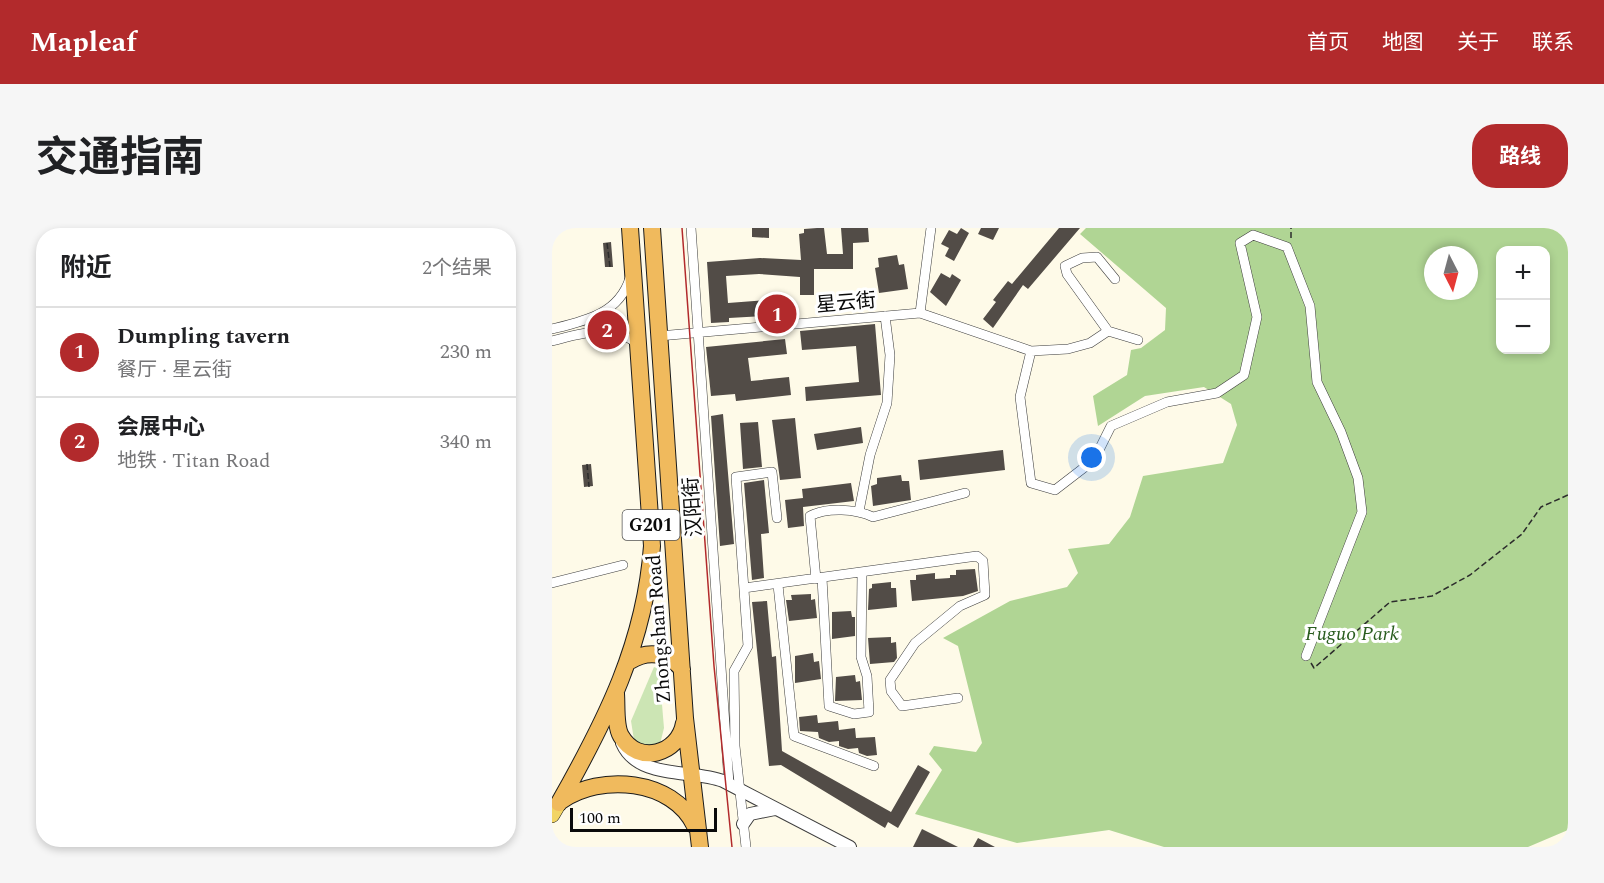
<!DOCTYPE html>
<html lang="zh">
<head>
<meta charset="utf-8">
<style>
	:root { --surface:#fff; --page:#f6f6f6; --text:#202124; --muted:#757577; --line:#e0e0e0; --accent:#b22a2c }
	body { margin:0; font-family:Spectral,"Noto Sans SC",serif; background:var(--page); color:var(--text) }
	.controls { position:absolute; right:18px; top:18px; display:grid; overflow:hidden; border-radius:12px; box-shadow:0 3px 9px #0003 }
	.controls button { width:54px; height:54px; display:grid; place-items:center; padding:0; border:0; border-bottom:2px solid var(--line); background:var(--surface); color:var(--text); font:30px sans-serif }
	.compass { position:absolute; left:872px; top:18px; width:54px; height:54px; border-radius:50%; background:var(--surface); box-shadow:0 3px 9px #0003; rotate:174deg }
	.scale { position:absolute; left:18px; bottom:15px; width:147px; box-sizing:border-box; padding-left:6px; border:3px solid #0a0a0a; border-top:0; font-size:16px; line-height:21px; white-space:nowrap; color:#0a0a0a; -webkit-text-stroke:4px #fff; paint-order:stroke }
	.you { position:absolute; left:540px; top:230px; width:21px; height:21px; margin:-15px; border:4px solid #fff; border-radius:50%; background:#1a73e8; box-shadow:0 0 0 9px #1a73e833 }
	.badge { display:grid; place-items:center; width:39px; height:39px; border-radius:50%; background:var(--accent); color:#fff; font-size:20px; font-weight:700 }
	.pin { position:absolute; translate:-50% -50%; border:3px solid #fff; box-shadow:0 2px 6px #0006 }
	.list { margin:0; padding:0; list-style:none }
	h2 { display:flex; justify-content:space-between; align-items:center; height:78px; margin:0; padding:0 24px; font-size:26px }
	h2 small { font-size:20px; font-weight:400; color:var(--muted) }
	.list li { display:grid; grid-template-columns:39px 1fr auto; gap:18px; align-items:center; box-sizing:border-box; height:90px; padding:0 24px; border-top:2px solid var(--line) }
	.list b { display:block; font-size:22px; white-space:nowrap }
	.list p { margin:0; font-size:20px; white-space:nowrap; color:var(--muted) }
	.list em { font-size:20px; font-style:normal; color:var(--muted) }
	.map { position:relative; flex:none; width:1016px; height:619px; overflow:hidden; border-radius:24px }
	header { display:flex; align-items:center; gap:36px; box-sizing:border-box; height:84px; padding:0 30px; background:var(--accent); color:#fff }
	header strong { font-size:28px }
	nav { display:flex; gap:33px; margin-inline-start:auto; font-size:21px }
	.intro { display:flex; align-items:center; justify-content:space-between; box-sizing:border-box; height:144px; padding:0 36px }
	h1 { margin:0; font-size:42px }
	.button { padding:15px 27px; border-radius:24px; background:var(--accent); color:#fff; font-size:21px; font-weight:700 }
	main { display:flex; gap:36px; padding:0 36px }
	aside { flex:1; background:var(--surface); border-radius:24px; box-shadow:0 3px 9px #0003 }
	.map>svg:first-child { display:block }
</style>
</head>
<body>
<header>
<strong>Mapleaf</strong>
<nav><a>首页</a><a>地图</a><a>关于</a><a>联系</a></nav>
</header>
<div class="intro"><h1>交通指南</h1><a class="button">路线</a></div>
<main>
<aside>
<h2>附近<small>2个结果</small></h2>
<ul class="list">
<li><span class="badge">1</span><div><b>Dumpling tavern</b><p>餐厅 · 星云街</p></div><em>230 m</em></li>
<li><span class="badge">2</span><div><b>会展中心</b><p>地铁 · Titan Road</p></div><em>340 m</em></li>
</ul>
</aside>
<div class="map">
<svg width="1016" height="619" viewBox="0 0 1016 619">
	<rect width="100%" height="100%" fill="#fefae8"/>
	<path fill="#cce5b4" d="M 102,439 L 107,441 L 112,500 L 108,516 L 97,521 L 82,512 L 79,493 Z"/>
	<path fill="#b0d594" fill-rule="evenodd" d="M 534,0 L 1016,0 L 1016,602 L 976,619 L 612,619 L 557,602 L 465,615 L 363,586 L 390,542 L 377,526 L 382,518 L 424,524 L 430,515 L 406,418 L 391,410 L 458,373 L 515,359 L 526,345 L 516,321 L 557,316 L 578,289 L 591,248 L 671,235 L 685,197 L 679,176 L 652,159 L 593,168 L 546,198 L 541,168 L 575,147 L 579,122 L 589,120 L 613,102 L 614,80 L 528,6 ZM 948,22 L 993,22 L 993,122 L 948,122 ZM 881,27 L 917,27 L 917,63 L 881,63 Z"/>
	<path fill="#524c47" d="M 200,0 L 217,0 L 217,10 L 200,9 Z
		M 265,0 L 272,0 L 275,26 L 291,26 L 289,0 L 316,0 L 317,14 L 301,15 L 301,41 L 262,41 L 262,67 L 248,67 L 248,49 L 207,46 L 174,48 L 176,75 L 229,71 L 230,87 L 177,90 L 177,94 L 159,95 L 155,34 L 208,30 L 249,32 L 247,6 L 252,5 L 252,1 Z
		M 409,0 L 417,5 L 402,33 L 393,28 L 397,20 L 389,16 L 397,2 L 405,6 Z
		M 429,0 L 447,0 L 441,12 L 426,6 Z
		M 507,0 L 528,0 L 476,61 L 471,57 L 441,100 L 431,91 L 444,74 L 441,72 L 456,53 L 460,56 Z
		M 59,14 L 61,39 L 53,39 L 51,15 Z
		M 345,27 L 347,37 L 352,36 L 356,61 L 327,65 L 323,40 L 327,39 L 326,30 Z
		M 389,45 L 398,50 L 400,46 L 409,52 L 394,78 L 378,64 Z
		M 323,96 L 329,167 L 254,173 L 253,159 L 307,154 L 304,118 L 250,122 L 248,103 Z
		M 233,111 L 235,126 L 196,130 L 199,153 L 237,149 L 239,167 L 184,173 L 183,166 L 159,168 L 154,119 Z
		M 171,186 L 182,316 L 168,318 L 159,188 Z
		M 243,190 L 249,250 L 228,252 L 220,192 Z
		M 206,194 L 210,239 L 191,241 L 188,195 Z
		M 309,199 L 311,215 L 265,222 L 262,206 Z
		M 451,222 L 453,242 L 368,252 L 366,232 Z
		M 39,236 L 41,258 L 32,259 L 30,237 Z
		M 349,247 L 350,253 L 357,253 L 359,272 L 321,278 L 319,258 L 325,256 L 325,250 Z
		M 212,252 L 217,305 L 209,306 L 212,350 L 200,352 L 192,255 Z
		M 299,255 L 302,273 L 251,279 L 252,298 L 236,300 L 233,272 L 251,270 L 250,261 Z
		M 423,341 L 426,363 L 411,368 L 360,373 L 358,352 L 364,352 L 364,347 L 383,345 L 383,351 L 398,350 L 398,347 L 404,347 L 404,342 Z
		M 339,354 L 339,360 L 344,360 L 345,379 L 316,382 L 317,361 L 320,360 L 320,356 Z
		M 259,366 L 259,372 L 263,371 L 265,390 L 237,393 L 234,372 L 240,372 L 239,367 Z
		M 215,373 L 220,429 L 224,428 L 230,523 L 339,584 L 366,537 L 378,544 L 346,600 L 336,594 L 333,600 L 229,537 L 217,538 L 200,374 Z
		M 299,383 L 300,389 L 303,389 L 303,408 L 280,411 L 280,384 Z
		M 339,409 L 339,415 L 344,414 L 345,430 L 342,434 L 318,436 L 316,410 Z
		M 261,425 L 262,434 L 267,433 L 269,451 L 243,455 L 243,428 Z
		M 303,447 L 304,454 L 308,453 L 310,472 L 283,473 L 284,449 Z
		M 265,487 L 266,495 L 286,493 L 287,502 L 303,500 L 304,510 L 323,509 L 325,527 L 315,528 L 307,525 L 306,520 L 296,521 L 287,518 L 287,513 L 277,514 L 267,510 L 266,504 L 248,503 L 247,489 Z
		M 370,601 L 406,619 L 361,619 Z
		M 426,610 L 443,619 L 421,619 Z"/>
	<g fill="none" stroke-linecap="round" stroke-linejoin="round">
		<defs>
			<path id="minor" d="M 139,0 L 177,556
				M 368,85 L 379,0
				M 0,101 C 33,93 67,86 78,50
				M 556,103 L 515,46 L 513,38 L 530,30 L 545,29 L 563,51
				M 107,108 L 368,85 L 479,123 L 516,121 L 538,115 L 556,103 L 586,112
				M 0,113 C 31,105 58,95 86,116
				M 479,123 L 468,169 L 479,255 L 503,262 L 542,232 L 559,198 L 615,174 L 665,165 L 692,147 L 705,89 L 688,15 L 701,7 L 735,19 L 758,78 L 765,154 L 789,204 L 806,250 L 810,284 L 754,428
				M 307,283 L 318,227 L 335,175 L 338,127 L 333,88
				M 270,350 L 277,478 L 302,486 L 317,484 L 315,448 L 309,429 L 310,345
				M 264,351 L 258,288 C 276,279 304,281 321,289 L 413,265
				M 0,355 L 71,337
				M 226,357 L 242,508 L 322,538
				M 192,360 L 425,328 L 431,333 L 433,367 L 408,378 L 363,415 L 338,452 L 339,463 L 350,478 L 406,470
				M 194,619 L 183,518 L 182,443 L 196,418 L 184,249 L 220,244 L 225,290"/>
			<path id="tertiary" d="M 70,515 C 86,552 140,541 171,553 L 298,619
				M 191,596 L 198,586 L 223,581"/>
			<path id="primary" d="M 0,587 L 7,575"/>
			<path id="trunk" d="M 100,0 L 133,490 L 148,619
				M 78,433 C 95,422 116,424 130,441
				M 64,466 C 65,477 63,498 69,508 C 86,538 127,526 132,495
				M 9,573 C 48,545 121,551 143,598
				M 7,575 C 54,492 93,415 100,318 L 78,0"/>
		</defs>
		<use href="#minor" stroke="#3d3d3d" stroke-width="10"/>
		<use href="#tertiary" stroke="#3d3d3d" stroke-width="14"/>
		<use href="#primary" stroke="#1b1b1b" stroke-width="16"/>
		<use href="#trunk" stroke="#1b1b1b" stroke-width="18"/>
		<path stroke="#2c2c2c" stroke-width="1.5" stroke-dasharray="6 3" stroke-linecap="butt" d="M 739,10 L 739,0
			M 55,15 L 58,39
			M 35,236 L 37,259
			M 759,435 L 762,440 L 838,374 L 880,368 L 918,347 L 970,306 L 989,279 L 1016,267"/>
		<use href="#minor" stroke="#fff" stroke-width="9"/>
		<use href="#tertiary" stroke="#fff" stroke-width="12"/>
		<use href="#primary" stroke="#f2d464" stroke-width="15"/>
		<use href="#trunk" stroke="#f0ba5d" stroke-width="16"/>
		<path stroke="#b22a2c" stroke-width="1.5" d="M 130,0 L 162,438 L 180,619"/>
	</g>
	<g text-anchor="middle" stroke-width="6" stroke-linejoin="round" paint-order="stroke">
		<rect fill="#fff" stroke="#545454" stroke-width="1.5" x="70.5" y="282" width="57" height="30" rx="4.5"/>
		<g font-size="18" font-weight="bold" fill="#0a0a0a">
			<text x="99" y="303">G201</text>
		</g>
		<g font-size="20" fill="#0a0a0a" stroke="#fff">
			<text transform="translate(294 74) rotate(-5)" y="7">星云街</text>
			<text transform="translate(140 279) rotate(-94)" y="7">汉阳街</text>
			<text transform="translate(106 401) rotate(-94)" y="7">Zhongshan Road</text>
		</g>
		<g font-size="20" font-style="italic" fill="#2a5d1f" stroke="#fff">
			<text x="800" y="412">Fuguo Park</text>
		</g>
	</g>
</svg>
<div class="controls">
<button>+</button>
<button>−</button>
</div>
<svg class="compass" viewBox="-18 -18 36 36"><path d="M0-13l5 13h-10z" fill="#e53935"/><path d="M0 13l5-13h-10z" fill="#757577"/></svg>
<div class="scale">100 m</div>
<div class="you"></div>
<div class="pin badge" style="left:225px;top:86px">1</div>
<div class="pin badge" style="left:55px;top:102px">2</div>
</div>
</main>
</body>
</html>
